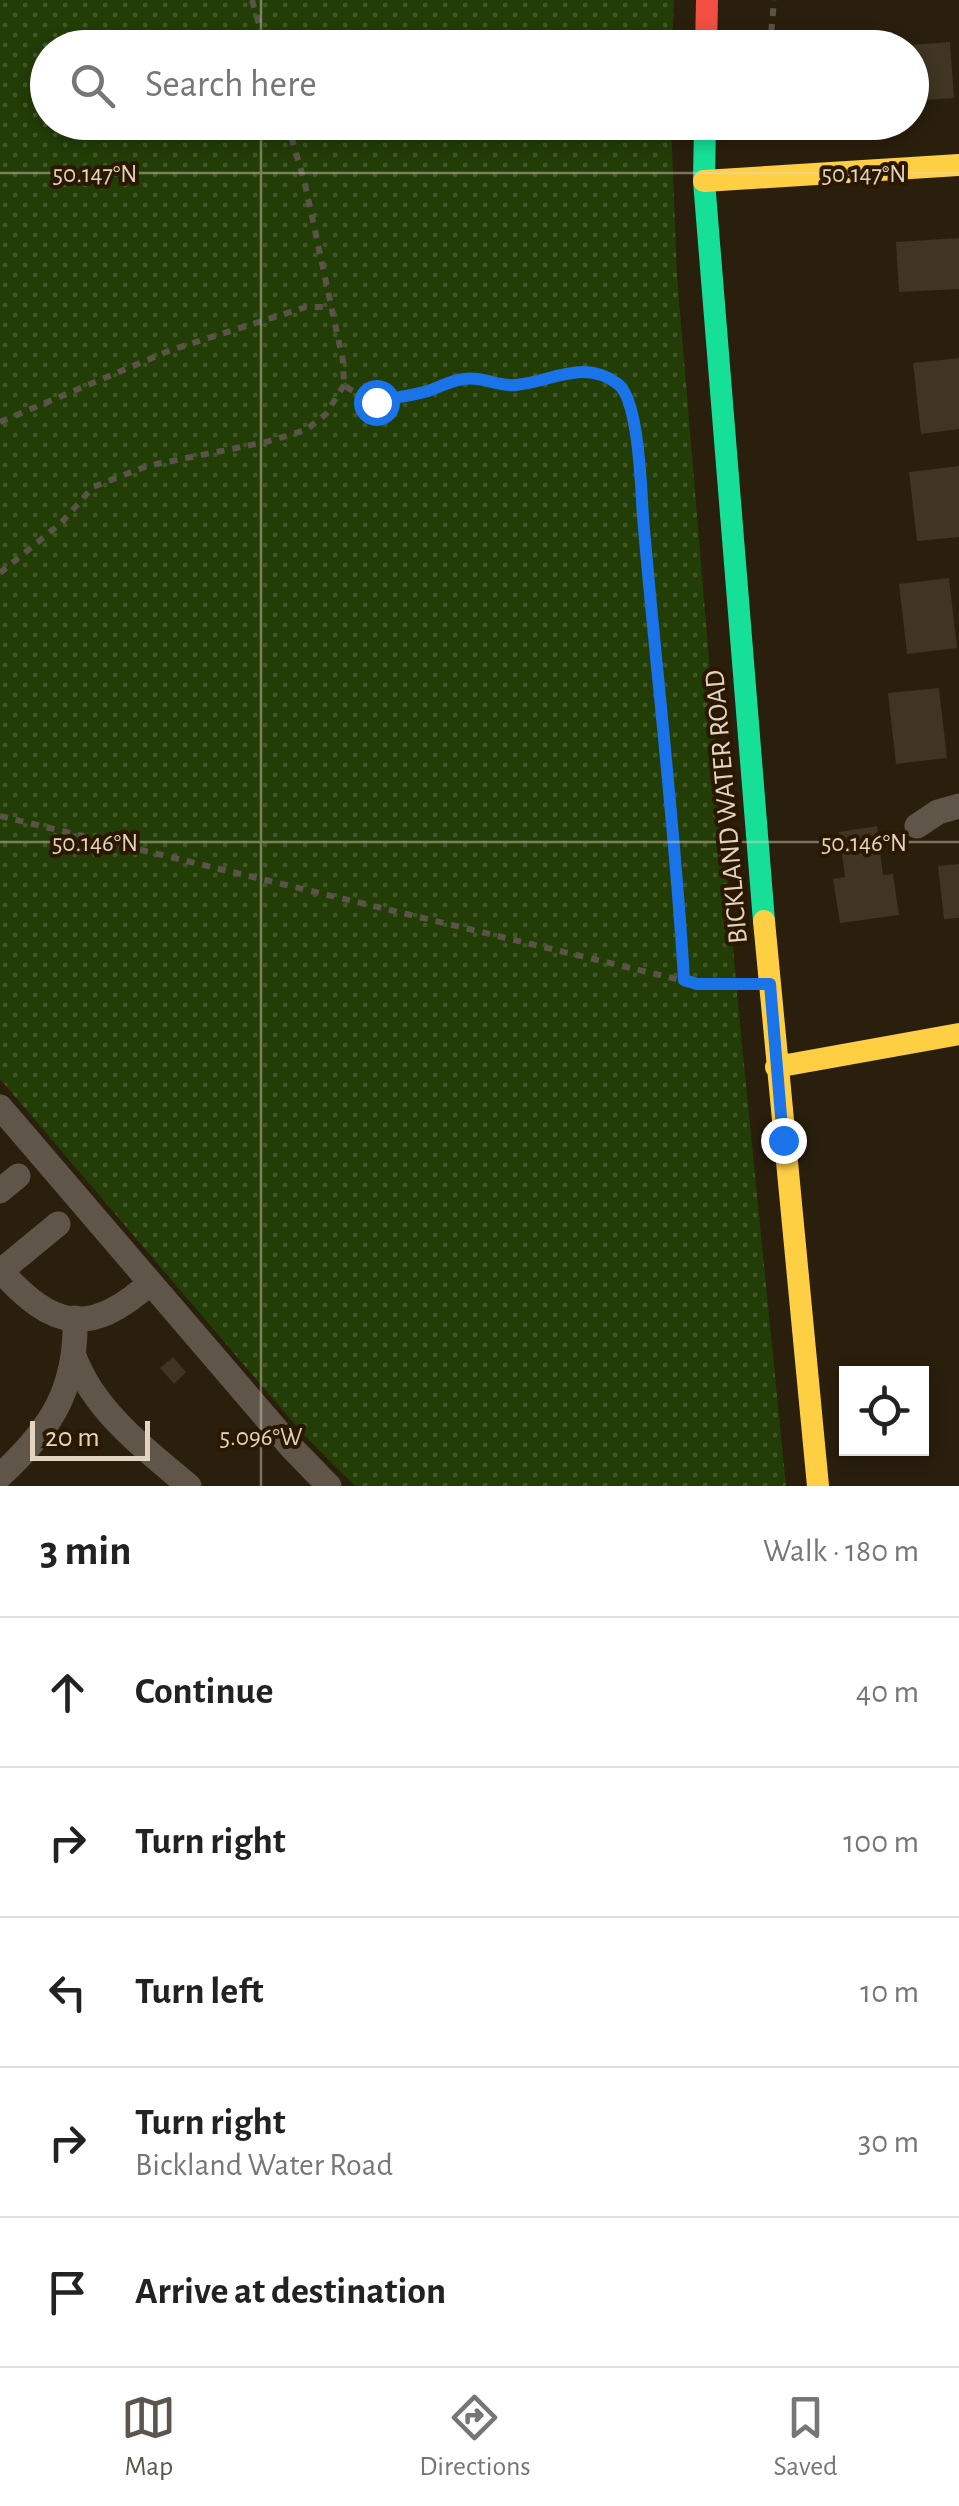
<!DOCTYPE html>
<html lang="en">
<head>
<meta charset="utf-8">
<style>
	:root { --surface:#fff; --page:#f6f6f6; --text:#222; --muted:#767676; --line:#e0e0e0; --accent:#5c554d }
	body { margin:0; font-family:"Alegreya Sans",sans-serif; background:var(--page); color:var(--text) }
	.controls { position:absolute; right:30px; bottom:30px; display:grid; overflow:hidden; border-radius:0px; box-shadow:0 5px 15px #0003 }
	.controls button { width:90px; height:90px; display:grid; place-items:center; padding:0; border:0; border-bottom:2px solid var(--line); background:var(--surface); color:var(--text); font:50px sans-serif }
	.scale { position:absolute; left:30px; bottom:25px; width:120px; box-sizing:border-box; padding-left:10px; border:5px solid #e2d4c1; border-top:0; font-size:28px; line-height:35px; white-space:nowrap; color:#e2d4c1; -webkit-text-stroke:8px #2a1800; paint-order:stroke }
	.stop { position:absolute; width:30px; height:30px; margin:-22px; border:8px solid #1a73e8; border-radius:50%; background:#fff }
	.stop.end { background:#1a73e8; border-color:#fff; box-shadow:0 2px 10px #0008 }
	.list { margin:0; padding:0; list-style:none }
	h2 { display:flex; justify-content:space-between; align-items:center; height:130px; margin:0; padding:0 40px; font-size:42px }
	h2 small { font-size:32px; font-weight:400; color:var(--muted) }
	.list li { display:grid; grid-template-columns:65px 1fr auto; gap:30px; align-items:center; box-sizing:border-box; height:150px; padding:0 40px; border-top:2px solid var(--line) }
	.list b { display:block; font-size:38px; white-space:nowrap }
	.list p { margin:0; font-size:32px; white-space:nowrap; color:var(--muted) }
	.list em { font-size:32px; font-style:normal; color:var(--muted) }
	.icon { flex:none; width:55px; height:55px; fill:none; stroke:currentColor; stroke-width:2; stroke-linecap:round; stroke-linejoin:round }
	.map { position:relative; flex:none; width:959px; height:1486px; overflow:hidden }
	.search { position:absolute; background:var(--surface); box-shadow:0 5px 15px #0003; left:30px; right:30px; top:30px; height:110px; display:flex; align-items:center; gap:25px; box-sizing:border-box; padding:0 35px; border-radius:55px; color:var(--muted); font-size:38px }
	.sheet { height:880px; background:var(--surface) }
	nav { display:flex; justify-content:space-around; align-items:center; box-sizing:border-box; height:140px; border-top:2px solid var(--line); background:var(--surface); font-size:28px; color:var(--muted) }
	nav a { display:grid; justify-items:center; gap:5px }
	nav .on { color:var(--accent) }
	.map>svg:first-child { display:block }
</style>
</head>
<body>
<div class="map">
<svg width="959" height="1486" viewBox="0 0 959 1486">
	<defs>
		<pattern id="grass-dots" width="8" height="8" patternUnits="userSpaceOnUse" patternTransform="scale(2.5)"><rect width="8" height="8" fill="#233d07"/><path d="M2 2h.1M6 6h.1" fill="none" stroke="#435829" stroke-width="1.8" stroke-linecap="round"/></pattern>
	</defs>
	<rect width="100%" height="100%" fill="#2a1e0d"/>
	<path fill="url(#grass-dots)" d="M 0,0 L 674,0 L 672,47 L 48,48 L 48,122 L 671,123 L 677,276 L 737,994 L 786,1486 L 355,1486 L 303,1434 L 0,1079 Z"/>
	<path fill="#3f3522" d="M 950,42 L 954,98 L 912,101 L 912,45 Z
		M 959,238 L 959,289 L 899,292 L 896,242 Z
		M 959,358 L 959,429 L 921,434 L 913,363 Z
		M 959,466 L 959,537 L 917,541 L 909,472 Z
		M 949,578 L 957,648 L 907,654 L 899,584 Z
		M 939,688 L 947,758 L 896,764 L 888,693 Z
		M 877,826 L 883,875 L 893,874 L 899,915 L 840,923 L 833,879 L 845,877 L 839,832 Z
		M 959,864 L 959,918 L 944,919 L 938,866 Z
		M 173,1357 L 186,1372 L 174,1384 L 160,1368 Z"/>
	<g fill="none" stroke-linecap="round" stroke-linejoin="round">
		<path stroke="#5a5347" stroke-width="6" stroke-dasharray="8 8" stroke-linecap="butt" d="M 252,0 L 266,48
			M 770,48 L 774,0
			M 287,122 L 305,184 L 343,361 L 344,385 C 386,418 421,384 465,379 C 484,377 499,388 517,385 C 537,383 556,371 576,372 C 592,372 615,377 624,390 C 642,419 647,560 650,601 C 660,728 676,854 684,980
			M 0,422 L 171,350 L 306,307 L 331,307
			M 0,573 L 61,523 L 93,487 L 147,466 L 266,442 L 306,430 L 326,414 L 344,385
			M 0,816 L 697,984 L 724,984"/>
		<path stroke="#5f5649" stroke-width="25" d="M 917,826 L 938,812 L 959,806
			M 0,1107 L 293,1449 L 329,1486
			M 0,1191 L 18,1176
			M 0,1270 C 52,1328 89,1338 150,1283
			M 1,1271 L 58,1224
			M 74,1356 C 94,1411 146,1450 189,1486
			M 0,1476 C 51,1429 77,1389 75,1318"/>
		<path stroke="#16e098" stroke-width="22" d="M 705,122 L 704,181 L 764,921"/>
		<path stroke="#ffcf43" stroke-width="22" d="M 704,181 L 959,165
			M 764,921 L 818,1486
			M 776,1067 L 959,1034"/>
		<path stroke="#f24e42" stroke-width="22" d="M 706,48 L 707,0"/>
	</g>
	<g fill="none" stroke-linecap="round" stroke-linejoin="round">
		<path stroke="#1a73e8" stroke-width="12" d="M 376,402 C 393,397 412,396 428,391 C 440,387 452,380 464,379 C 483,376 498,387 516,385 C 551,382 584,358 618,384 C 639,400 641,489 643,517 C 656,671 675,825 684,980 L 697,984 L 770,984 L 783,1140"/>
	</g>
	<path fill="none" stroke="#e2d4c1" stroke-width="2.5" stroke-opacity="0.45" d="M 261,0 L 261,48M 261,122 L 261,1486M 0,173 L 959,173M 0,842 L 959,842"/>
	<g text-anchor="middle" stroke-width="8" stroke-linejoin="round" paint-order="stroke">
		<g font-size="28" fill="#e2d4c1" stroke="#2a1800">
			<text transform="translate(725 807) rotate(-95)" y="10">BICKLAND WATER ROAD</text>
		</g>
	</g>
	<g font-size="25" text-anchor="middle" fill="#e2d4c1" stroke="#2a1800" stroke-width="8" stroke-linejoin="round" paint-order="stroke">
		<text x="95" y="182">50.147°N</text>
		<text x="864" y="182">50.147°N</text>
		<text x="95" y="851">50.146°N</text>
		<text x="864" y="851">50.146°N</text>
		<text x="261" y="1445">5.096°W</text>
	</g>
</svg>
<div class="controls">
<button><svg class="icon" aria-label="locate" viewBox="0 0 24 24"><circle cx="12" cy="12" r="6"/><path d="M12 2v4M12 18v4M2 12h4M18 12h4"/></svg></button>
</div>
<div class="scale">20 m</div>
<div class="stop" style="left:376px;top:402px"></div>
<div class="stop end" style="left:783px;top:1140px"></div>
<div class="search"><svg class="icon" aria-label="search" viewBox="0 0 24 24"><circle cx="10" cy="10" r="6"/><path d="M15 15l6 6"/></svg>Search here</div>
</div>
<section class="sheet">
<h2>3 min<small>Walk · 180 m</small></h2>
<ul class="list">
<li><svg class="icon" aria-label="ahead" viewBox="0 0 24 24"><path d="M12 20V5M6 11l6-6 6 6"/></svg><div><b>Continue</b></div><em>40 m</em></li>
<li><svg class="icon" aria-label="right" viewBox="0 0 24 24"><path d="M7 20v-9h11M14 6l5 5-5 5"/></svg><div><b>Turn right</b></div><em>100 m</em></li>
<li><svg class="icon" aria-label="left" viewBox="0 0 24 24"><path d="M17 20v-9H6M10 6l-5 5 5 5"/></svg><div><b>Turn left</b></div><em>10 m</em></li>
<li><svg class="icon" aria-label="right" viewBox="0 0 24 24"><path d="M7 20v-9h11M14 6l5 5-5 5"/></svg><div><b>Turn right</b><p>Bickland Water Road</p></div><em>30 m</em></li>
<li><svg class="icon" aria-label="arrive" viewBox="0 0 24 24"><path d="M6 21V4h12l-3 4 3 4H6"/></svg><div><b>Arrive at destination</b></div></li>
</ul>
</section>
<nav>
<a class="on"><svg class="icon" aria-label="map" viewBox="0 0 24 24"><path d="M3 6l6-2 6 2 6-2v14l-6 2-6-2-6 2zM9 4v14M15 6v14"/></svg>Map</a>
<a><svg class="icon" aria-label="directions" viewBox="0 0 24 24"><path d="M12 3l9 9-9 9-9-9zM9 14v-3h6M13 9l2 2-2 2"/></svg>Directions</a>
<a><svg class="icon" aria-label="saved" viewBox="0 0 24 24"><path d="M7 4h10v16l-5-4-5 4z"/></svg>Saved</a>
</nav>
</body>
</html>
